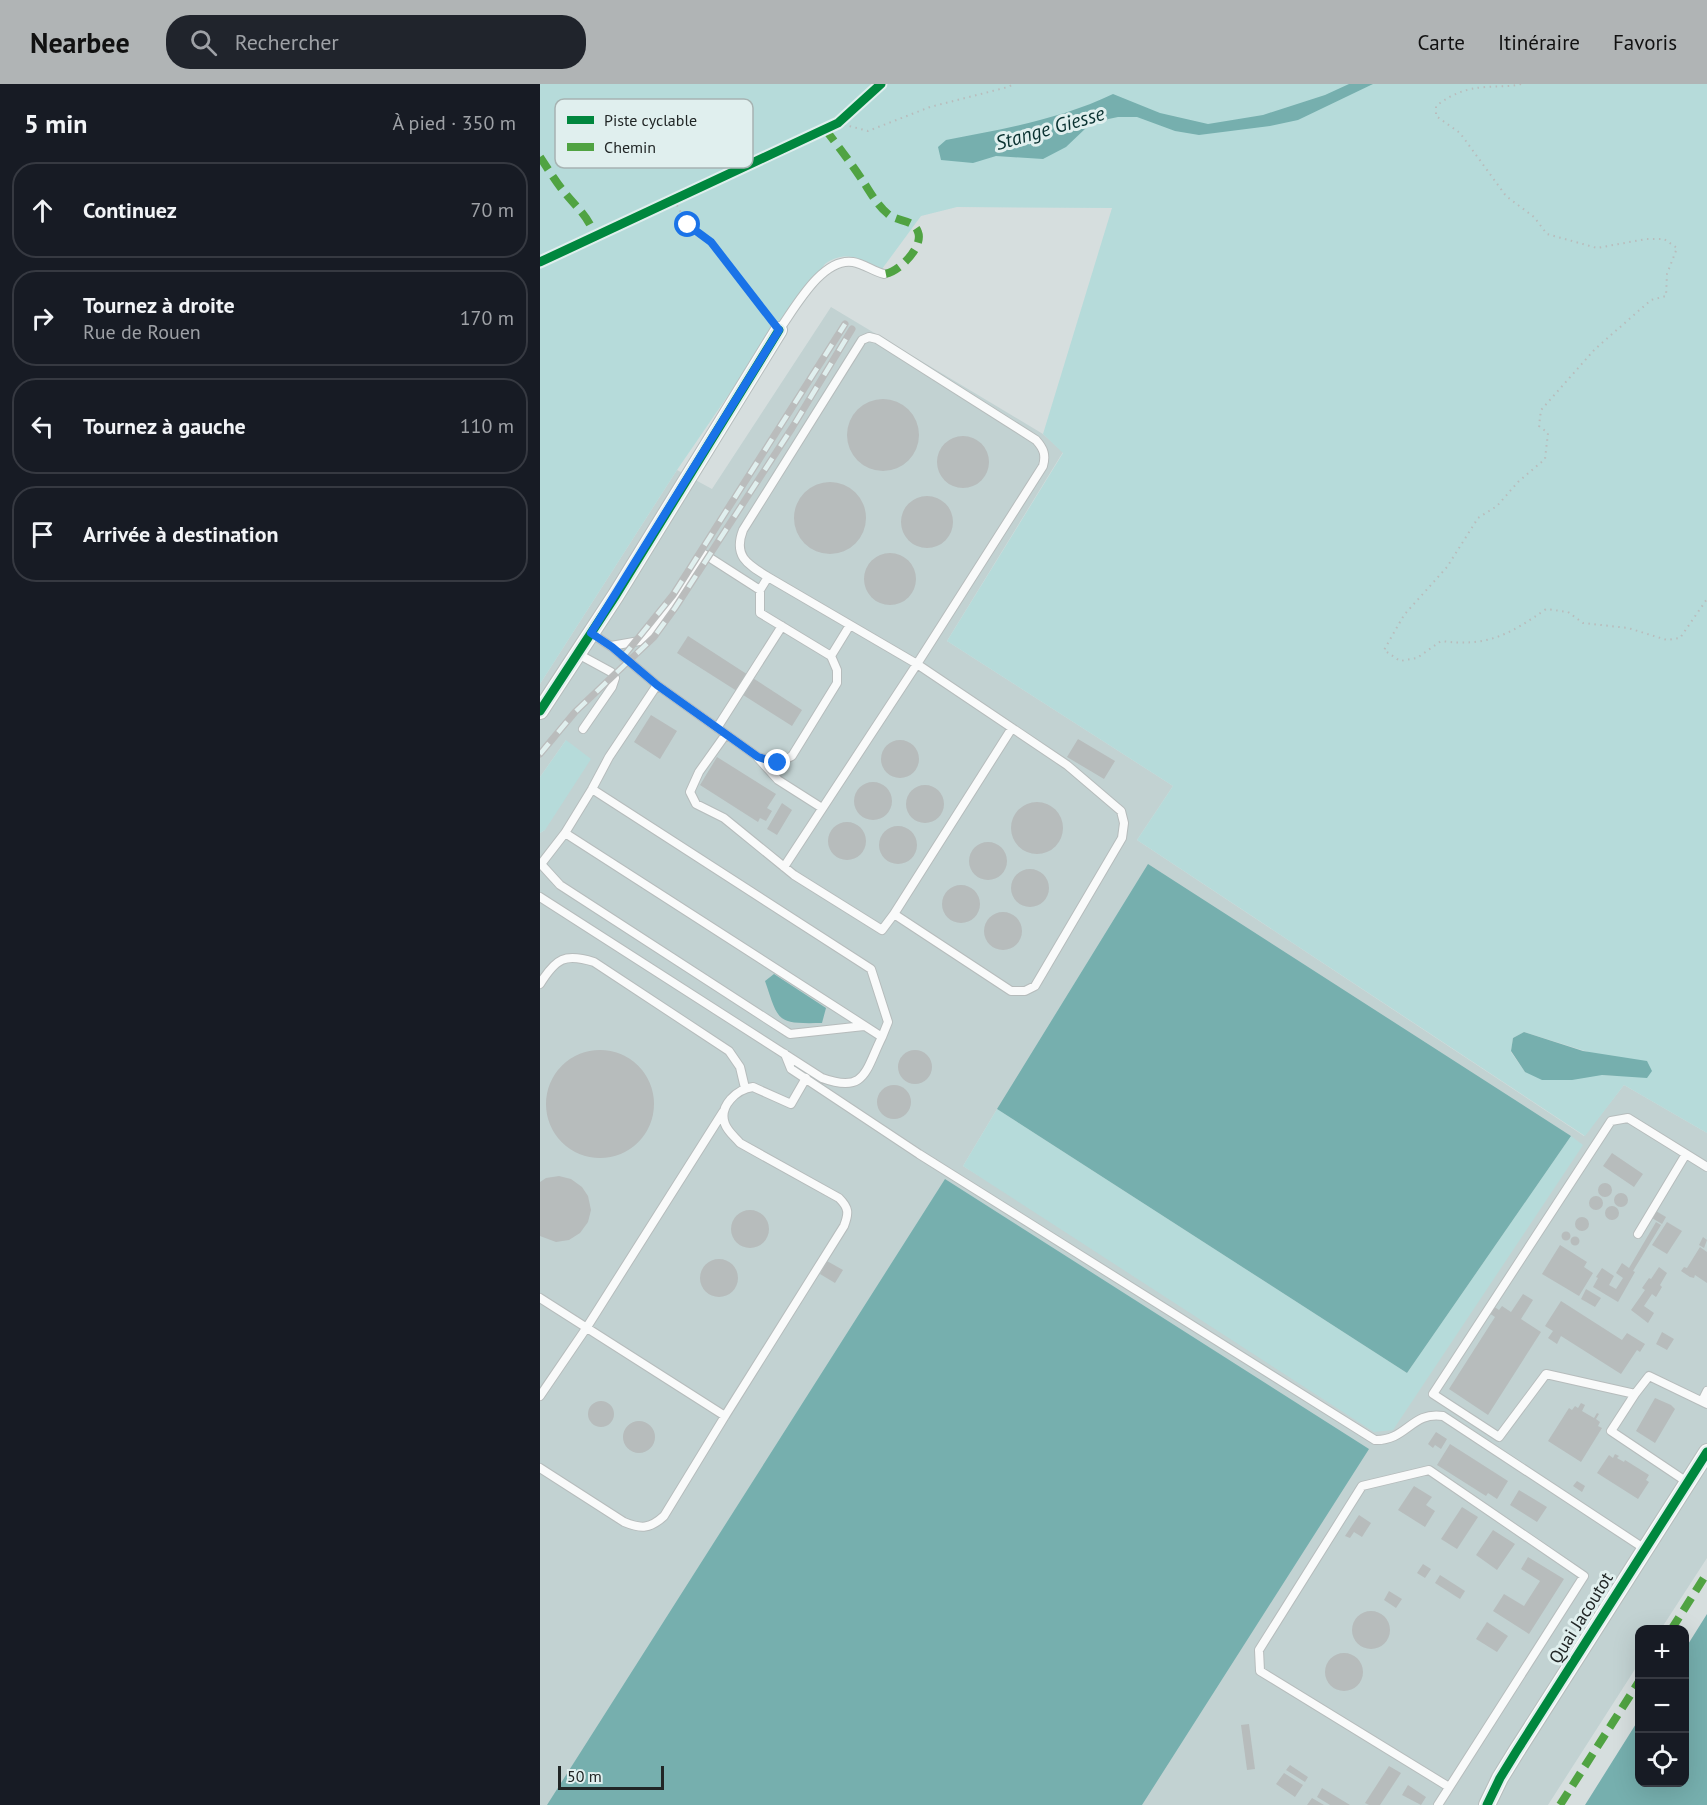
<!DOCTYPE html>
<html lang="fr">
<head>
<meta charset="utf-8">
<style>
	:root { --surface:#171b24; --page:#20242c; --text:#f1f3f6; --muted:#9ea1a6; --line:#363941; --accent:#b0b4b5 }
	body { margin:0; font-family:"PT Sans",sans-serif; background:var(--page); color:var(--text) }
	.controls { position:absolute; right:18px; bottom:18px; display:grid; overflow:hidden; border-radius:12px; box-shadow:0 6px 24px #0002 }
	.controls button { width:54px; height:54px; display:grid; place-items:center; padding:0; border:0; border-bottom:2px solid var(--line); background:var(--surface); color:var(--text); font:30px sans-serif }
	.scale { position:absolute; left:18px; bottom:15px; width:106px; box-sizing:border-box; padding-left:6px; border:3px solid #212626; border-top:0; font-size:16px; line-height:21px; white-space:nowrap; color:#212626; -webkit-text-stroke:4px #e0efee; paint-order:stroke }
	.stop { position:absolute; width:18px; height:18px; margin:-14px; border:4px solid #1a73e8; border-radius:50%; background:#fff }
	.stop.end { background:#1a73e8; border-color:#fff; box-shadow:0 2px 6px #0008 }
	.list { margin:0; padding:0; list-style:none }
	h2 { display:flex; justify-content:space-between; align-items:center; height:78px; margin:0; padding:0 24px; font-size:26px }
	h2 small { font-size:20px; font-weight:400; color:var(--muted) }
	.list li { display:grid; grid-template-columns:39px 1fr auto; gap:18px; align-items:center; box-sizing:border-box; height:96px; margin:0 12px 12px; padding:0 12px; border:2px solid var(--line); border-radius:24px }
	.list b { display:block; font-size:22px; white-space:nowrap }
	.list p { margin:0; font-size:20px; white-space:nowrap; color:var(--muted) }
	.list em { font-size:20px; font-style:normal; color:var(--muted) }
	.icon { flex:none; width:33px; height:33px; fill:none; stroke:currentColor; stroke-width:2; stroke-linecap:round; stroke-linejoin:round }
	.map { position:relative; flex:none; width:1167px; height:1721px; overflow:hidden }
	header { display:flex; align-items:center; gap:36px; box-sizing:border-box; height:84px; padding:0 30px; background:var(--accent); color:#111 }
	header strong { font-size:28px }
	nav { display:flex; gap:33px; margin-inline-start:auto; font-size:21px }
	.search { width:420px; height:54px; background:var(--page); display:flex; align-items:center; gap:15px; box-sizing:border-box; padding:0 21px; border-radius:24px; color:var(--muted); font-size:22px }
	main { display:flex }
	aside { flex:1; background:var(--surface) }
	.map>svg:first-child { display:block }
</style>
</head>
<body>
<header>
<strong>Nearbee</strong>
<div class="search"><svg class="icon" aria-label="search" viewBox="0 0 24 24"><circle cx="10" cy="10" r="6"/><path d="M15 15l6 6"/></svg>Rechercher</div>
<nav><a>Carte</a><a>Itinéraire</a><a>Favoris</a></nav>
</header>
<main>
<aside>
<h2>5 min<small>À pied · 350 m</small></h2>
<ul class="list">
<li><svg class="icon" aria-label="ahead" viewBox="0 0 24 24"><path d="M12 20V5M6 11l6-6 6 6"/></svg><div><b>Continuez</b></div><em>70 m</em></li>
<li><svg class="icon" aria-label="right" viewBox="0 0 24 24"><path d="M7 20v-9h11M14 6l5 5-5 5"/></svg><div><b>Tournez à droite</b><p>Rue de Rouen</p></div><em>170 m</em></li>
<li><svg class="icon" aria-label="left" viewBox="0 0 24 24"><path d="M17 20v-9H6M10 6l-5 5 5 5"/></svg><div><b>Tournez à gauche</b></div><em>110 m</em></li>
<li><svg class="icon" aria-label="arrive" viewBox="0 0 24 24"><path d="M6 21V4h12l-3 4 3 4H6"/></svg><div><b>Arrivée à destination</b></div></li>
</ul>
</aside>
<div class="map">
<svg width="1167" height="1721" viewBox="0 0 1167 1721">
	<rect width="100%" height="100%" fill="#d6dede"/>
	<path fill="#c2d2d2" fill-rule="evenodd" d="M 291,223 L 503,350 L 523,368 L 407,557 L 633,702 L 597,756 L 1044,1052 L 1084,1001 L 1167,1049 L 1167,1474 L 1121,1545 L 1100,1546 L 1099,1579 L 1008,1721 L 0,1721 L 0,749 L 5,746 L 26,656 L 0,693 L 0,600 L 137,386 L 172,405 ZM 457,1025 L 1031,1053 L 1042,1061 L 853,1345 L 423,1082 Z"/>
	<path fill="#b6dbda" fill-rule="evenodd" d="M 0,0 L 1167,0 L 1167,1049 L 1084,1001 L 1045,1052 L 597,756 L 633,702 L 407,557 L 523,369 L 503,350 L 572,124 L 417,123 L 381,132 L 342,185 C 322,176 306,165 285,180 L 226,256 L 137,386 L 0,600 ZM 984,948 L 1048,968 L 1085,992 L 985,988 L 971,968 L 973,954 Z
		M 26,656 L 51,675 L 5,746 L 0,749 L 0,693 Z
		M 457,1025 L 867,1289 L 1031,1052 L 1043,1061 L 853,1346 L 834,1348 L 423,1082 Z"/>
	<path fill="#76afae" d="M 809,0 L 833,0 L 758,36 L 730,42 L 659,51 L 635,47 L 597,33 L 578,33 L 559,37 L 546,44 L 526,63 L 503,75 L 456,72 L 433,79 L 401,76 L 398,63 L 406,56 C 463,45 521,35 573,10 L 620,29 L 668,40 L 723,31 L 785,11 Z
		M 608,780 L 1031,1052 L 867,1289 L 457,1025 Z
		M 234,890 L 286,924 L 282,939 C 236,940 239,938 225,897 Z
		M 984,948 L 1043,967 L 1107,977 L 1112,987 L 1107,994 L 1062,991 L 1032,996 L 1002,996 L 985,988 L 971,967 L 973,954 Z
		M 405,1095 L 829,1365 L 602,1721 L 7,1721 Z
		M 1167,1530 L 1167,1721 L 1045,1721 L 1099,1635 L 1100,1698 L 1144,1698 L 1145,1565 Z"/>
	<path fill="#b7bcbc" d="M307 351a36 36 0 1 1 72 0a36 36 0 1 1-72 0Z
		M397 378a26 26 0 1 1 52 0a26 26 0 1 1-52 0Z
		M254 434a36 36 0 1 1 72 0a36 36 0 1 1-72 0Z
		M361 438a26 26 0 1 1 52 0a26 26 0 1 1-52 0Z
		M324 495a26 26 0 1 1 52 0a26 26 0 1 1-52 0Z
		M 148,552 L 262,626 L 252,642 L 137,569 Z
		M 111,631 L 137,647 L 120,675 L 94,658 Z
		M 538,655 L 575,677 L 564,695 L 527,673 Z
		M341 675a19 19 0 1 1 38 0a19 19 0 1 1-38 0Z
		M 177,673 L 236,710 L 227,724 L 232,727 L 226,737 L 220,734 L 218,738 L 160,701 Z
		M314 717a19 19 0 1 1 38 0a19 19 0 1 1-38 0Z
		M366 720a19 19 0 1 1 38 0a19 19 0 1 1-38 0Z
		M471 744a26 26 0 1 1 52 0a26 26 0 1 1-52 0Z
		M 242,719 L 252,726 L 237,751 L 227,745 Z
		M288 757a19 19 0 1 1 38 0a19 19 0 1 1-38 0Z
		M339 761a19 19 0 1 1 38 0a19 19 0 1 1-38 0Z
		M429 777a19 19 0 1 1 38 0a19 19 0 1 1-38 0Z
		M471 804a19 19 0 1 1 38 0a19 19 0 1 1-38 0Z
		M402 820a19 19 0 1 1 38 0a19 19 0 1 1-38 0Z
		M444 847a19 19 0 1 1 38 0a19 19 0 1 1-38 0Z
		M358 983a17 17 0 1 1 34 0a17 17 0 1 1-34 0Z
		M6 1020a54 54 0 1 1 108 0a54 54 0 1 1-108 0Z
		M337 1018a17 17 0 1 1 34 0a17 17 0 1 1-34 0Z
		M 1072,1069 L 1103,1090 L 1094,1103 L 1063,1082 Z
		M 19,1092 L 31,1095 L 42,1103 L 48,1112 L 51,1126 L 48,1138 L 40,1149 L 29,1156 L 16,1158 L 0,1152 L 0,1098 L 6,1094 Z
		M1058 1106a7 7 0 1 1 14 0a7 7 0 1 1-14 0Z
		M1074 1116a7 7 0 1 1 14 0a7 7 0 1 1-14 0Z
		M1049 1119a7 7 0 1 1 14 0a7 7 0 1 1-14 0Z
		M1065 1129a7 7 0 1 1 14 0a7 7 0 1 1-14 0Z
		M191 1145a19 19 0 1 1 38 0a19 19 0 1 1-38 0Z
		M 1116,1127 L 1126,1133 L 1122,1140 L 1112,1134 Z
		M1035 1140a7 7 0 1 1 14 0a7 7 0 1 1-14 0Z
		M 1116,1138 L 1121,1141 L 1093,1187 L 1095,1188 L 1078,1218 L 1053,1203 L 1058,1194 L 1056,1193 L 1062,1184 L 1074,1192 L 1069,1201 L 1076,1205 L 1083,1194 L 1076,1189 L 1082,1179 L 1089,1184 Z
		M 1127,1138 L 1142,1147 L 1127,1170 L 1112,1161 Z
		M1021.5 1152a4.5 4.5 0 1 1 9 0a4.5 4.5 0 1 1-9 0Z
		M1030.5 1157a4.5 4.5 0 1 1 9 0a4.5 4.5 0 1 1-9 0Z
		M 1163,1153 L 1167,1156 L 1164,1164 L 1159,1161 Z
		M 1020,1161 L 1047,1178 L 1044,1183 L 1053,1189 L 1039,1212 L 1002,1190 Z
		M 1160,1163 L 1167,1168 L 1167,1199 L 1155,1191 L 1154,1194 L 1150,1193 L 1141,1187 L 1144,1183 L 1147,1184 Z
		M160 1194a19 19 0 1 1 38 0a19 19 0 1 1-38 0Z
		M 287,1177 L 303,1186 L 295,1199 L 280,1190 Z
		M 1119,1183 L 1127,1189 L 1120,1201 L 1122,1203 L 1116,1213 L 1112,1210 L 1104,1222 L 1114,1229 L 1108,1239 L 1091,1226 L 1105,1206 L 1102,1204 L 1109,1194 L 1111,1195 Z
		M 1046,1205 L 1061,1214 L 1055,1223 L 1041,1215 Z
		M 983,1210 L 993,1216 L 981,1235 L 1001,1248 L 948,1331 L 909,1305 L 955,1233 L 949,1229 L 953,1222 L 959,1226 L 962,1222 L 971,1228 Z
		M 1021,1217 L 1082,1256 L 1087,1249 L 1105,1260 L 1100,1268 L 1097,1266 L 1081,1290 L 1021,1252 L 1017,1260 L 1008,1254 L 1013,1247 L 1005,1242 Z
		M 1122,1248 L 1134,1255 L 1127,1266 L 1116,1260 Z
		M 1115,1314 L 1131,1321 L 1135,1325 L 1115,1359 L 1096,1347 Z
		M48 1330a13 13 0 1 1 26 0a13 13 0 1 1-26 0Z
		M 1041,1319 L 1045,1321 L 1042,1327 L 1054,1334 L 1057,1329 L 1059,1330 L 1056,1335 L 1060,1338 L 1058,1342 L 1062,1344 L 1041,1378 L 1008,1357 L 1029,1324 L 1032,1326 L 1035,1322 L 1038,1324 Z
		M83 1353a16 16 0 1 1 32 0a16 16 0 1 1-32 0Z
		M 896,1348 L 907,1355 L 901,1365 L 895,1361 L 893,1364 L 888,1360 Z
		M 910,1360 L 968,1397 L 957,1415 L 948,1409 L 946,1412 L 897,1381 Z
		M 1075,1370 L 1079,1372 L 1077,1374 L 1084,1378 L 1085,1376 L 1109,1391 L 1106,1396 L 1109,1398 L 1098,1415 L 1057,1389 L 1069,1371 L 1073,1374 Z
		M 1037,1397 L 1045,1402 L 1042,1408 L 1033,1402 Z
		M 874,1402 L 892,1413 L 886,1421 L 895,1427 L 885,1443 L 858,1426 Z
		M 979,1406 L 1007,1423 L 997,1438 L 970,1421 Z
		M 922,1423 L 938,1433 L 917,1465 L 901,1455 Z
		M 819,1431 L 831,1439 L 822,1453 L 814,1448 L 810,1454 L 805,1452 Z
		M 953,1446 L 975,1460 L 957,1486 L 936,1471 Z
		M 988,1473 L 1024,1495 L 989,1550 L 953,1527 L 964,1510 L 984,1522 L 1000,1497 L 981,1485 Z
		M 883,1480 L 891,1485 L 885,1494 L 877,1489 Z
		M 900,1491 L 925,1507 L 920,1515 L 895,1499 Z
		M 849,1507 L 862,1515 L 856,1524 L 844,1516 Z
		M812 1546a19 19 0 1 1 38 0a19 19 0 1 1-38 0Z
		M 947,1538 L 968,1552 L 957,1568 L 936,1555 Z
		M785 1588a19 19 0 1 1 38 0a19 19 0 1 1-38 0Z
		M 709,1640 L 715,1685 L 707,1686 L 701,1641 Z
		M 750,1681 L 768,1693 L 765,1698 L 746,1686 Z
		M 849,1682 L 861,1689 L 840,1721 L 829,1721 L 825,1719 Z
		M 744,1689 L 763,1701 L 755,1713 L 736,1700 Z
		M 868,1701 L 886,1713 L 881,1721 L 862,1711 Z
		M 782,1704 L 810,1721 L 790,1721 L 777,1713 Z
		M 772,1714 L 784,1721 L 767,1721 Z"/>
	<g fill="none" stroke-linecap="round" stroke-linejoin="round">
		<defs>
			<path id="service" d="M 239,246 C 255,224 282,173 313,178 C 324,180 333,187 344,190
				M 220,506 L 228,493 C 207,480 193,472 203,446 L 322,256 L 329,253 L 337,255 L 496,356 C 504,365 506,371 503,382 L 377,580 L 228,493
				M 71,562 L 105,556 L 164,470 L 220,506 L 220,529 L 291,572 L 297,586 L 297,599 L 252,672 L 238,679 L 218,673 L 117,601
				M 38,570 L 71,588 L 75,594 L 72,603 L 43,645
				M 291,572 L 310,541
				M 177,644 L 242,542
				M 186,650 L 159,688 L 150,708 L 156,720 L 184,734 L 254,791 L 342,846 L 354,830
				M 218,674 L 238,696 L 282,724
				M 52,705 L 331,885 L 348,938 L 342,953
				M 0,779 L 20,801 L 250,950 L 324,942
				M 1,780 L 25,749
				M 244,783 L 377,580 L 527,681 L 581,727 L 584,739 L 582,754 L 495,902 L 485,907 L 471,907 L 354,830 L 472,644
				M 0,813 L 282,994 C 326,1010 325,987 342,953 L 25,749 L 52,705 L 69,673 L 117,601 L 72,563 L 51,549
				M 0,900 C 16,874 25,869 54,878 L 189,967 L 200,983 L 205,1004
				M 245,970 L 251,985 L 379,1070 L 835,1356 C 867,1357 871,1327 903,1332 L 1105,1465
				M 1167,1083 L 1088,1034 L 1071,1037 L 893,1310 L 959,1353 L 1006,1290 L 1095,1310 L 1109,1292 L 1167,1320
				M 1098,1150 L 1146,1070
				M 0,1214 L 185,1332 L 304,1142 C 309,1129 309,1124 299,1114 L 200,1059 C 195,1053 188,1048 185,1040 C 178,1022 197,1005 213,1003 L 251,1020 L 266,994
				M 1095,1310 L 1071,1347 L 1147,1398
				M 0,1312 L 47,1243 L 183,1028
				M 1162,1317 L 1167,1307
				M 0,1384 L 84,1438 C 101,1445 110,1445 124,1432 L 185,1332
				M 898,1721 L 1044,1492 L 889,1386 L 822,1402 L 719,1566 L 720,1587 L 909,1703"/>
			<path id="minor" d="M 0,627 L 76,511 L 239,246
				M 947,1721 L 960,1694 L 976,1668 L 1167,1368"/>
		</defs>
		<use href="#service" stroke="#b6bcbc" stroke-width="10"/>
		<use href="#minor" stroke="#b6bcbc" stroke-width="18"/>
		<path stroke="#b9bcbc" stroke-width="2" stroke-dasharray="1.5 4.5" stroke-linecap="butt" d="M 981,0 C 970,3 958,2 947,3 C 926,4 912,10 896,22 L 896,32 L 920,49 L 966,112 L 994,133 L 1007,150 L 1057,164 L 1106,155 L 1124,155 L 1137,164 L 1127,190 L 1126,212 L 1111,216 L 1055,265 L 1001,326 L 999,342 L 1008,349 L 1005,375 L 978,398 L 957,422 L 938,434 L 907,483 L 864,531 L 844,566 L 860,577 L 877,574 L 901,557 C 947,563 969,551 1006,525 L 1028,528 L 1043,539 L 1088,544 L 1127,556 L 1140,554 L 1167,515
			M 298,39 L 328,47 L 390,23 L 468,3 L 474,0
			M 134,116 L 148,141 L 171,158 L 229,233"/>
		<use href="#service" stroke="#f9fafa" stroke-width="8"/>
		<use href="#minor" stroke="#f9fafa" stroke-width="16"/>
		<defs>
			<path id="rail" d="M 82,574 L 133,511 L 305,240
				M 0,670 L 35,628 L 114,553 L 135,524 L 252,344 L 312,245"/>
		</defs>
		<use href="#rail" stroke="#babcbc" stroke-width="7"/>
		<use href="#rail" stroke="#e0efee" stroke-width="4.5" stroke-dasharray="14" stroke-linecap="butt"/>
		<path stroke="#50a342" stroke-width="8" stroke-dasharray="15 8" stroke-linecap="butt" d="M 285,45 C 298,62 311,79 323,97 C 330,108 338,122 348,130 C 357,138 374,135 378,148 C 384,163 358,189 344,190
			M 0,73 C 8,85 16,98 25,109 C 38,125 48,132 55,152
			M 1131,1546 L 1167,1489
			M 1020,1721 L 1100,1596"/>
		<defs>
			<path id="cycleway" d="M 0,178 L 298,39 L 341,0
				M 0,627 L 76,511 L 239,246
				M 947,1721 L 960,1694 L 976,1668 L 1167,1368"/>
		</defs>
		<use href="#cycleway" stroke="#e0efee" stroke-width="13"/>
		<use href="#cycleway" stroke="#00873e" stroke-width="9"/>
	</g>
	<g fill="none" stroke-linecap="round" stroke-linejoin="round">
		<path stroke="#1a73e8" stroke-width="8" d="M 148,141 L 171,158 L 239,246 L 51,549 L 72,563 L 117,601 L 218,673 L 238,679"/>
	</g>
	<g text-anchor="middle" stroke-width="6" stroke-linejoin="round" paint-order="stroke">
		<g font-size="18" fill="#212626" stroke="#e0efee">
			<text transform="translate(1041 1534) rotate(-58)" y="6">Quai Jacoutot</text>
		</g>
		<g font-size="20" font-style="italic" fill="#093130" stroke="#e0efee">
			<text transform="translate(510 44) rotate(-16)" y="7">Stange Giesse</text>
		</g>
	</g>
	<rect x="15" y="15" width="198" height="69" rx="9" fill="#e0efee" stroke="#a7b3b2" stroke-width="1.5"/>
	<rect x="27" y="32" width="27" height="8" fill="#00873e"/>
	<rect x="27" y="59" width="27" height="8" fill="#50a342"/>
	<g font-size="16" fill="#212626">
		<text x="64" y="42">Piste cyclable</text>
		<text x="64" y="69">Chemin</text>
	</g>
</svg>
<div class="controls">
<button>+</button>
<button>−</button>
<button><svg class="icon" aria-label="locate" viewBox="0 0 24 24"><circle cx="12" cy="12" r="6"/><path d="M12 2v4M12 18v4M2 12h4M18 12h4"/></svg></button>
</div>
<div class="scale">50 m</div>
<div class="stop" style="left:148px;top:141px"></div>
<div class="stop end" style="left:238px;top:679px"></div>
</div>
</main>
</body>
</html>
